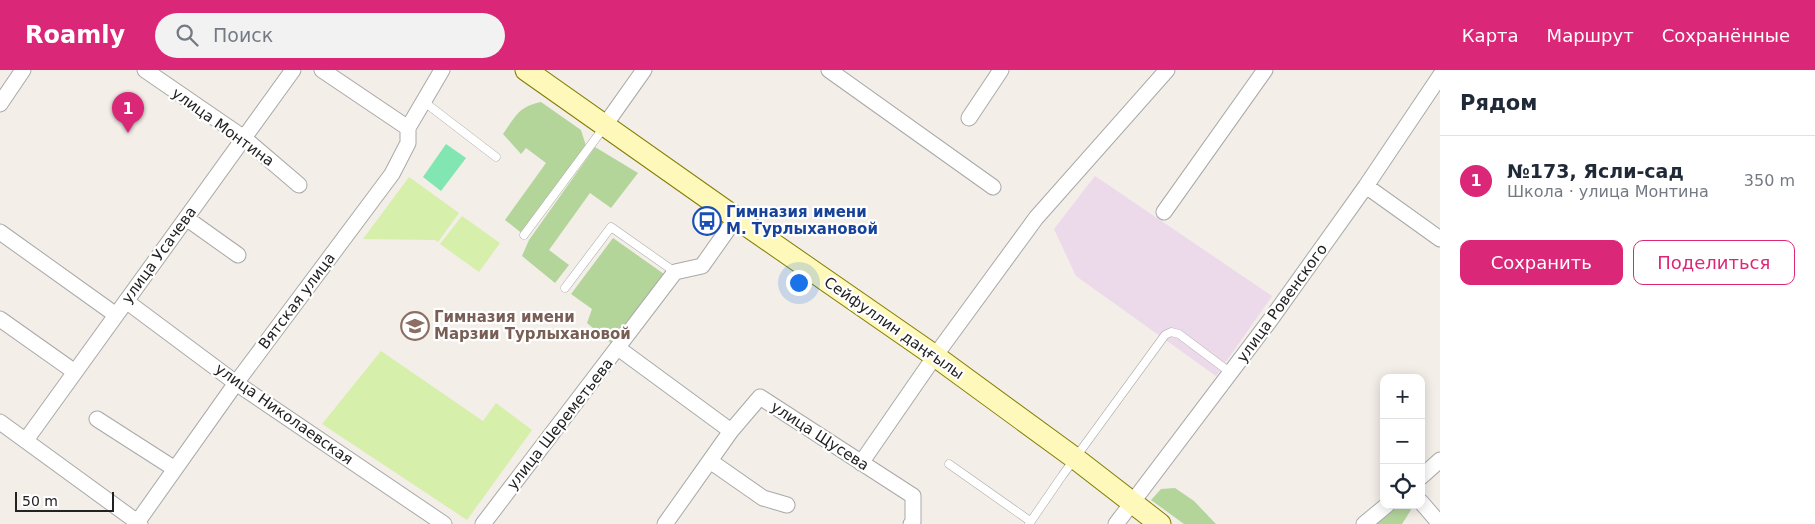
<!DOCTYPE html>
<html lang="ru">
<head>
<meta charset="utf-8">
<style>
	:root { --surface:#fff; --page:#f2f2f3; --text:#1f2937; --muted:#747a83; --line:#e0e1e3; --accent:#db2777 }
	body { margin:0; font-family:"DejaVu Sans",sans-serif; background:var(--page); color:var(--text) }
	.controls { position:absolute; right:15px; bottom:15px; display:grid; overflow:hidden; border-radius:10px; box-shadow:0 2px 12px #0003 }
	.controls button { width:45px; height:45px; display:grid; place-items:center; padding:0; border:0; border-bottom:1px solid var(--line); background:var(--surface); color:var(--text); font:25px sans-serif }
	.scale { position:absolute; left:15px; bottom:12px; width:99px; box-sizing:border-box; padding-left:5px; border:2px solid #222; border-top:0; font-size:14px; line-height:18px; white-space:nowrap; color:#222; -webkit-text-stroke:4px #fff; paint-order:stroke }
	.you { position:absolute; left:798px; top:212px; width:18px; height:18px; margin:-12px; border:4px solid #fff; border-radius:50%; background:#1a73e8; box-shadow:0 0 0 8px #1a73e833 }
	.badge { display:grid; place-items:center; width:32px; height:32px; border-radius:50%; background:var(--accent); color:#fff; font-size:16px; font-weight:700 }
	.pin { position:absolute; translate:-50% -41px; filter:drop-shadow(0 1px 2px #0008) }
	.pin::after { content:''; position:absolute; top:26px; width:18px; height:15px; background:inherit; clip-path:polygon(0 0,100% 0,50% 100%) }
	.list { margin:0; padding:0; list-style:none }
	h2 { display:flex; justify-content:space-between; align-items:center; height:65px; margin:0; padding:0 20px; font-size:21px }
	h2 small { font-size:16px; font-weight:400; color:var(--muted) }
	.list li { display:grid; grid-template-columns:32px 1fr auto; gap:15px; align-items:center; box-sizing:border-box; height:90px; padding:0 20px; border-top:1px solid var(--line) }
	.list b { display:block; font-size:19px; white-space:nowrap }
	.list p { margin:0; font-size:16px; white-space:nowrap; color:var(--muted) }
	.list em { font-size:16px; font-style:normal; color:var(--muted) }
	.actions { display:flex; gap:10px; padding:15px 20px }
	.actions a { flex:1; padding:11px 0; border:1px solid var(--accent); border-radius:10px; text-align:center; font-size:18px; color:var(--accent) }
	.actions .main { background:var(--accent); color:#fff }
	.icon { flex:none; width:28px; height:28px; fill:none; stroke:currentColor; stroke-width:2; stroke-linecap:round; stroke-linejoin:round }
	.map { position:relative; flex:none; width:1440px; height:454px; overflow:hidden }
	header { display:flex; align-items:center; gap:30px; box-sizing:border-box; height:70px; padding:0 25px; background:var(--accent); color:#fff }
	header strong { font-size:24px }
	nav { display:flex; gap:28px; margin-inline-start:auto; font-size:18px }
	.search { width:350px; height:45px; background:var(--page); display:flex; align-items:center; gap:12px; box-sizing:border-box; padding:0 18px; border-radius:28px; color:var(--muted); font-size:19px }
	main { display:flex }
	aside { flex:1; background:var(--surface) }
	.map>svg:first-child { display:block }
</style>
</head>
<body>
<header>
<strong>Roamly</strong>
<div class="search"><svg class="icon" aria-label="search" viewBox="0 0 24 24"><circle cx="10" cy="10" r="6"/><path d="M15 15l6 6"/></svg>Поиск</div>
<nav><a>Карта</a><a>Маршрут</a><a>Сохранённые</a></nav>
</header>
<main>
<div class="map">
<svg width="1440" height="454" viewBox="0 0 1440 454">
	<rect width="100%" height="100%" fill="#f3eee8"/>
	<path fill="#ecdaeb" d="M 1095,106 L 1272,226 L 1216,306 L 1076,206 L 1054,159 Z"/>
	<path fill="#d6efab" d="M 409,107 L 459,143 L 438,172 L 435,170 L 363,169 Z
		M 462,146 L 500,173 L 479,202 L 440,174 Z
		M 381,281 L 483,351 L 496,333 L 532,360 L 467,450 L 322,354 Z"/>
	<path fill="#b3d59a" d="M 541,32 L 581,60 L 587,79 L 524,165 L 505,150 L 546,93 L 526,78 L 521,84 L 503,64 C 516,46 518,37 541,32 Z
		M 595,77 L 638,103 L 611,138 L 590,123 L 549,180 L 569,195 L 555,213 L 522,186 L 529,170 Z
		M 613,168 L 664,204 L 611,273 L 587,253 L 592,239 L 571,224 Z
		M 1175,418 L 1194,431 L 1216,454 L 1184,454 L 1151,430 L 1161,419 Z
		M 1387,435 L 1409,435 L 1411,440 L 1402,454 L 1364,454 Z"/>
	<path fill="#81e6b1" d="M 446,74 L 466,88 L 441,121 L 423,107 Z"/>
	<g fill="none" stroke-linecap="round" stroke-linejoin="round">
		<defs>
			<path id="lane" d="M 423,31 L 496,87
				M 524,165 L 605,56
				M 565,218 L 611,157 L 675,202
				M 949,394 L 1030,451
				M 1029,454 L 1062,406 L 1165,265 L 1171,262 L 1179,264 L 1231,303"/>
			<path id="street" d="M 145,0 L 244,68 L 299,115
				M 322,0 L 408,58
				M 829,0 L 993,117
				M 0,34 L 23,0
				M 969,48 L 1001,0
				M 605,55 L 644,0
				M 1366,116 L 1440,169
				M 1164,142 L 1265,0
				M 186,148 L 238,185
				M 0,162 L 116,245
				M 126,231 L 236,313 L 444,454
				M 0,249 L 75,302
				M 618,278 L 731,361
				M 97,349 L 175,399
				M 0,352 L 140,454
				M 26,370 L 293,0
				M 710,391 L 763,428 L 787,435
				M 861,393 L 935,286 L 1036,148 L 1167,0
				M 1421,407 L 1440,390
				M 1421,432 L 1440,454
				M 136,454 L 236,313 L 392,104 L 408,73 L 408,58 L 442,0
				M 483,454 L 675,202 L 702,196 L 736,148
				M 665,454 L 731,361 L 760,327 L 913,426 L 913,452 L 911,454
				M 1116,454 L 1271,249 L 1366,116 L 1440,6
				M 1364,454 L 1387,435"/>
			<path id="secondary" d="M 526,0 L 736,148 L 935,286 L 1076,389 L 1160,454"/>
		</defs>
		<use href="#lane" stroke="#a9a9a9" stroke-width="9"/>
		<use href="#street" stroke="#a9a9a9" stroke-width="17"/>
		<use href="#secondary" stroke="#827d00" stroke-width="23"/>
		<use href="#lane" stroke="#fff" stroke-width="8"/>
		<use href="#street" stroke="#fff" stroke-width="15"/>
		<use href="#secondary" stroke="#fef8ba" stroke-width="21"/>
	</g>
	<defs>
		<symbol id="bus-ring" viewBox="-11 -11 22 22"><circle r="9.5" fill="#fff" stroke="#1a4fb4" stroke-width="1.5"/><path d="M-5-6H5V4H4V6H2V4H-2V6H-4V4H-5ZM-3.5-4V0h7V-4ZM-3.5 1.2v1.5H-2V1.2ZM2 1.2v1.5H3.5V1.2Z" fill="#1a4fb4"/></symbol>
		<symbol id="school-ring" viewBox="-11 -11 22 22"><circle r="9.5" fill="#fff" stroke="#8d6e63" stroke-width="1.5"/><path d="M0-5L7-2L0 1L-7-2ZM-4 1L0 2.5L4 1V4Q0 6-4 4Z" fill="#8d6e63"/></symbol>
	</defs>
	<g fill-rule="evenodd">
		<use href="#bus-ring" x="691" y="135" width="32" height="32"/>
		<use href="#school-ring" x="399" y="240" width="32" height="32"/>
	</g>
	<g text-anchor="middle" stroke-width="4.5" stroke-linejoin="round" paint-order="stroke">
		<g font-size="15" fill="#222" stroke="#fff">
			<text transform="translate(223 57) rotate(36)" y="5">улица Монтина</text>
			<text transform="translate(159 185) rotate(-54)" y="5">улица Усачева</text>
			<text transform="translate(297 231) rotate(-53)" y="5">Вятская улица</text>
			<text transform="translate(1282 233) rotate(-54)" y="5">улица Ровенского</text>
			<text transform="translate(894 258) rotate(35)" y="5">Сейфуллин даңғылы</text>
			<text transform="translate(284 344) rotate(35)" y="5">улица Николаевская</text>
			<text transform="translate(560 354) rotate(-52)" y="5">улица Шереметьева</text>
			<text transform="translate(820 366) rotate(33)" y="5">улица Щусева</text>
		</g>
		<g font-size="15" font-weight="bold" fill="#164399" stroke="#fff" text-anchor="start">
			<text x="726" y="147">Гимназия имени<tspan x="726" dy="17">М. Турлыхановой</tspan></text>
		</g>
		<g font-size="15" font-weight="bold" fill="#785e54" stroke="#fff" text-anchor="start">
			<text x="434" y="252">Гимназия имени<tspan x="434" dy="17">Марзии Турлыхановой</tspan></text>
		</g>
	</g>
</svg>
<div class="controls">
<button>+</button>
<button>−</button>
<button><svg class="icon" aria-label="locate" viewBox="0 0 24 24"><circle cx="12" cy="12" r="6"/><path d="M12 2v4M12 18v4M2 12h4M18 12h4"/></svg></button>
</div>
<div class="scale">50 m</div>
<div class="you"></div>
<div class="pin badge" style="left:128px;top:63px">1</div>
</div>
<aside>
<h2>Рядом<small></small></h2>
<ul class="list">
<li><span class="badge">1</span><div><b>№173, Ясли-сад</b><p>Школа · улица Монтина</p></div><em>350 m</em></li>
</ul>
<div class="actions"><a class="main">Сохранить</a><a>Поделиться</a></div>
</aside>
</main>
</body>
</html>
